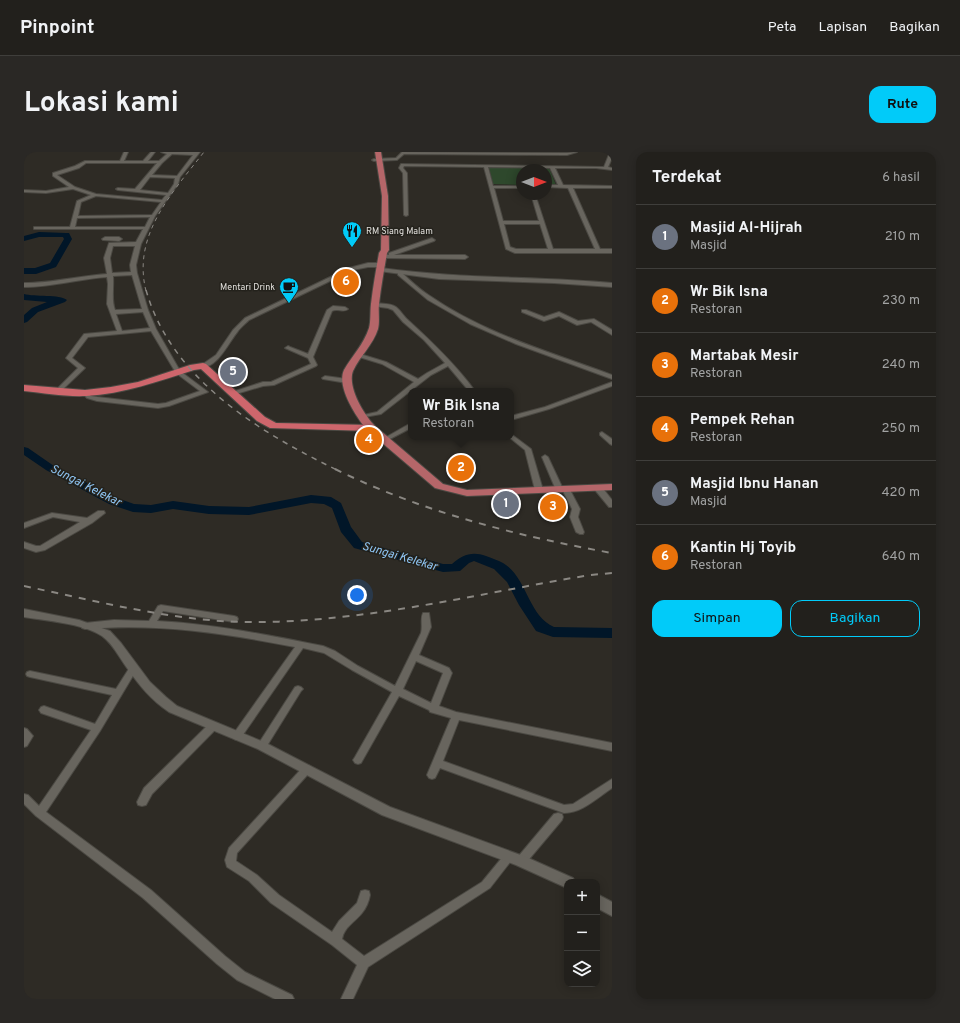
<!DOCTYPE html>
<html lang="id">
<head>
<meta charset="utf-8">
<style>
	:root { --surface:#22201c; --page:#2a2825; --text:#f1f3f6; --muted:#a2a3a3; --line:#3f3e3b; --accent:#01cbf9 }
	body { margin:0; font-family:Overpass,sans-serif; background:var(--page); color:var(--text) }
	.controls { position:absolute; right:12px; bottom:12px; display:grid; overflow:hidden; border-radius:8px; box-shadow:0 2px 10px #0003 }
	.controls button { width:36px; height:36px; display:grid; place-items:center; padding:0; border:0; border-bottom:1px solid var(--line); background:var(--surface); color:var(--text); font:20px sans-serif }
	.compass { position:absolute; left:492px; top:12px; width:36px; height:36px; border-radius:50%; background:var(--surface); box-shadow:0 2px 10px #0003; rotate:90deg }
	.you { position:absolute; left:333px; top:443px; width:14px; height:14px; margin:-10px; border:3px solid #fff; border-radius:50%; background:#1a73e8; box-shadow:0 0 0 6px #1a73e833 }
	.badge { display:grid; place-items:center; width:26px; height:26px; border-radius:50%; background:var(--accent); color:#fff; font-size:13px; font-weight:700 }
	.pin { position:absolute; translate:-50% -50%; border:2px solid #fff; box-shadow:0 1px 4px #0006 }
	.popup { position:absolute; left:384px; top:236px; width:106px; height:52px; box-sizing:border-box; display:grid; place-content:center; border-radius:8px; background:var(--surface); filter:drop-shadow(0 1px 3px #0005); font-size:13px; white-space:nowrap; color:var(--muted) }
	.popup b { font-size:15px; color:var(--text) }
	.popup::after { content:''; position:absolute; left:50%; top:100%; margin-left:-8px; border:8px solid transparent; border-top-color:var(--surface) }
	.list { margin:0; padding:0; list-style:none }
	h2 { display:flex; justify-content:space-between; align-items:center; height:52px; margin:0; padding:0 16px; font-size:17px }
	h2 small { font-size:13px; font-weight:400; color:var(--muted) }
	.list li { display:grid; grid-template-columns:26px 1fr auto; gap:12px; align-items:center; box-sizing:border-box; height:64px; padding:0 16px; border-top:1px solid var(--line) }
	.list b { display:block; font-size:15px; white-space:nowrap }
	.list p { margin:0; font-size:13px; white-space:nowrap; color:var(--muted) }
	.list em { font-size:13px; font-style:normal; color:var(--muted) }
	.actions { display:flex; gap:8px; padding:12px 16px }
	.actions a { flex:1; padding:9px 0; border:1px solid var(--accent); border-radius:12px; text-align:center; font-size:14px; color:var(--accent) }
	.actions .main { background:var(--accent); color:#111 }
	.icon { flex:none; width:22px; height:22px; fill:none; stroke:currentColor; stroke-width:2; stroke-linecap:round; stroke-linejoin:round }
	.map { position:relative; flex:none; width:588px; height:847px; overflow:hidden; border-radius:12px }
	header { display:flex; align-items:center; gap:24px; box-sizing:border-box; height:56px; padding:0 20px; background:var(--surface); border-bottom:1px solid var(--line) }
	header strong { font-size:19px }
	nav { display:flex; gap:22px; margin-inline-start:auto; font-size:14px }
	.intro { display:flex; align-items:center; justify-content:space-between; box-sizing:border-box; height:96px; padding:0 24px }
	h1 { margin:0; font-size:28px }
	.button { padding:10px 18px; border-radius:12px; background:var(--accent); color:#111; font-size:14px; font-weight:700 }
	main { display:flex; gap:24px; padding:0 24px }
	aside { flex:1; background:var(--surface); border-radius:12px; box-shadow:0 2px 10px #0003 }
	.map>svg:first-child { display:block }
</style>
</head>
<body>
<header>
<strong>Pinpoint</strong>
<nav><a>Peta</a><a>Lapisan</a><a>Bagikan</a></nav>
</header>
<div class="intro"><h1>Lokasi kami</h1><a class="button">Rute</a></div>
<main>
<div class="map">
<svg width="588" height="847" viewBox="0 0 588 847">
	<rect width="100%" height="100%" fill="#2e2b25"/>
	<path fill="#2e482c" d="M 465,16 L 525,16 L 532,33 L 522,33 L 522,18 L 498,18 L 498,33 L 469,32 Z"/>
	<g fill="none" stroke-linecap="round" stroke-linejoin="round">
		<path fill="#011628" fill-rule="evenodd" d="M 15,80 L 42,81 L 45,81 L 48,87 L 32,115 L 12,122 L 0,122 L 0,116 L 11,116 L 26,111 L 40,87 L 39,85 L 15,85 L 0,89 L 0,84 Z
			M 0,142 C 10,145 36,142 43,148 L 41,150 L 14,160 L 3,170 L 0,171 L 0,163 L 8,156 L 23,150 L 0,148 Z
			M 0,295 L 4,296 L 30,314 L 93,346 L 110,352 L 127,353 L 149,349 L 185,354 L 225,355 L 287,343 L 307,345 L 317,351 L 327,375 L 338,390 L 419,412 L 428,412 C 438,403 448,399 462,404 C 467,406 474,408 479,411 C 503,425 504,464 530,475 L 588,476 L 588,486 L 529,485 L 512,479 L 495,453 L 483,430 L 470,417 L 450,409 L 445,411 L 436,419 L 419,420 L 330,396 L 317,380 L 308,356 L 300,352 L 287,351 L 225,363 L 185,362 L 149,357 L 127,361 L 109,360 L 85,352 L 22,318 L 0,303 Z"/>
		<defs>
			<path id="minor" d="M 100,0 L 104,0 L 100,9 L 119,9 L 127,0 L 131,0 L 124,9 L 135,9 L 143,2 L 137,0 L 176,0 L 156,25 L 154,32 L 131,64 L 117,92 L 112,113 L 113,121 L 124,158 L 132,177 L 156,219 L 184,240 L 145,254 L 134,256 L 73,249 L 63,246 L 58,241 L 61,239 L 67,244 L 73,245 L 134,252 L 142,251 L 176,239 L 152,221 L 127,179 L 64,185 L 48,206 L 61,216 L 37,239 L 33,239 L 32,238 L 54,216 L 42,206 L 60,182 L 93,179 L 83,152 L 84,132 L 83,125 C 55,127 28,135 0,135 L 0,131 C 28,131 55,124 83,122 L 80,106 L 85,91 L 112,90 L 119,77 L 10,77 L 10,75 L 46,75 L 53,49 L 67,43 L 49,37 L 22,41 L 0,40 L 0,38 L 22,39 L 45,35 L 29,24 L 29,21 L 51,14 L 61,9 L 96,9 ZM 148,2 L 169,3 L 153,24 L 128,23 L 138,11 ZM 62,11 L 133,11 L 111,37 L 94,36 L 92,37 L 94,38 L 142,43 L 138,48 L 72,42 L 51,35 L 33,23 L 55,16 ZM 126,25 L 151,26 L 150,32 L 144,41 L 116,38 ZM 72,44 L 137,50 L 128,63 L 54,64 L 57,50 ZM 126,65 L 121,75 L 51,75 L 53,66 ZM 89,94 L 111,94 L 106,113 L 107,120 L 88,121 L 86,106 ZM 108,123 L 118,157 L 91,158 C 87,147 90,136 89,124 ZM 119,160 L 126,176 L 98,179 L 92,162 Z
				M 378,0 L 543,1 L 553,0 L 543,3 L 380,2 L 373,8 L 350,9 L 348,8 L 350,7 L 372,6 Z
				M 586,0 L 588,0 L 588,6 L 584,15 L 588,16 L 588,18 L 572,16 L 531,16 L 539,33 L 588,34 L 588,36 L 549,36 L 576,97 L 588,97 L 588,101 L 491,101 L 482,97 L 460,15 L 380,14 L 379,16 L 383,21 L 384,63 L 382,64 L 380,63 L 379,21 L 375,16 L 377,12 L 580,15 ZM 464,15 L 526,16 L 534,33 L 522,33 L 522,35 L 544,36 L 571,97 L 529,97 L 511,42 L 507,42 L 515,69 L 479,69 L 470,36 L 498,36 L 498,34 L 469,34 ZM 480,72 L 516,72 L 524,97 L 492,97 L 486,95 Z
				M 81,85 L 95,85 L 98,87 L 95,89 L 79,88 L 78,87 Z
				M 408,86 L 411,88 L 410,89 L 370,103 L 441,103 L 444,105 L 441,107 L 359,106 L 356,104 L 359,102 L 365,103 L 365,101 Z
				M 344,111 L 358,111 L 361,113 L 358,115 L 344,115 L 329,118 L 225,168 C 221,172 217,175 214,179 C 205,190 193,217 177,215 L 176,214 L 192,203 L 209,178 L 221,166 L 325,116 Z
				M 374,121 L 378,121 C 387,129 396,138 406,144 C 461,182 526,200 588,223 L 588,227 L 492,192 L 446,172 L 404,148 L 374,123 Z
				M 351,151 C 358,152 366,151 372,155 C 377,159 380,165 385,169 C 409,191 432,213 451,239 L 445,239 L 424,214 L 407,223 L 357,262 L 335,266 L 335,264 L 353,260 L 390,230 L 358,212 L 332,204 L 332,202 L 336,202 L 362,210 L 394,227 L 403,221 L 421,211 L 400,188 L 379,170 L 369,158 L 364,156 L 349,154 L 349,152 Z
				M 309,154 L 321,155 L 324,157 C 320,161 313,156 308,159 L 289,205 L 293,213 L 292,214 L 250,233 L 239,234 L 212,242 L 208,242 L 208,240 L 239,230 L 247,230 L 287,212 L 284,206 L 261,196 L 264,194 L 266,195 L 284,202 L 303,158 Z
				M 498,158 L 502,158 L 520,165 L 535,160 L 554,169 L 570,167 L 588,178 L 588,183 L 567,170 L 553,173 L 535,164 L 520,169 L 498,160 Z
				M 301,224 L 323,227 L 326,229 L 323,231 L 299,227 L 298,226 Z
				M 588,230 L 588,234 L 525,257 L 487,268 L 487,264 L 521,255 Z
				M 387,271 L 387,276 L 362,289 L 358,289 L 357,288 Z
				M 578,280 L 588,287 L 588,293 L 586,292 L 576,283 L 576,281 Z
				M 487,282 L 507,297 L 519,338 L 518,340 L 512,340 L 511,338 L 501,298 L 485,285 L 487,285 Z
				M 521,303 L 524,305 L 539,337 L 545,336 L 556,357 L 554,365 L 560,380 L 559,382 L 556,382 L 552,380 L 546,365 L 548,357 L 539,339 L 536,340 L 532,338 L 518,305 Z
				M 571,334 L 577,334 L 588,348 L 588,355 L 585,355 L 571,338 L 570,336 Z
				M 74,359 L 80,359 L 81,361 L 68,371 L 21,398 L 12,400 L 0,396 L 0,390 L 12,394 L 16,394 L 56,370 L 29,365 L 0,376 L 0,371 L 28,361 L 63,366 Z
				M 137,453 L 210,464 L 213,465 L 214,467 L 213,469 L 210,470 L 139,459 L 133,469 C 189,472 244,483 299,494 L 311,499 L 334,514 L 371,534 L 397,481 C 399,474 396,467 399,461 L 405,461 L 407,475 L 395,503 L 425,516 L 428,521 L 415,554 L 432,560 L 588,591 L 588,599 L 435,568 L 419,609 L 540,653 L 549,652 L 588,627 L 588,636 C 573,646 558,661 540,661 L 416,616 L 411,626 L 408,627 L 405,626 L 403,623 L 427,566 L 406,560 L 405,558 L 375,544 L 337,611 L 334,612 L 331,611 L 329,608 L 331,605 L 368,540 L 328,518 L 300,501 L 279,496 L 216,587 L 213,588 L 210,587 L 208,584 L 210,581 L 271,495 C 199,481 135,471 61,477 L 58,476 L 57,474 L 58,472 L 61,471 L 90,468 L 125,469 L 134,454 ZM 392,509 L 419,521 L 407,551 L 379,537 Z
				M 109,514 L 112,515 L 113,517 L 76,579 L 22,660 L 127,738 L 201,804 L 221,820 L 268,843 L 270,847 L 251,847 L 213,828 L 193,812 L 119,746 L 12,664 L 0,652 L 0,642 L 4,643 L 15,654 L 67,578 L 17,561 L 15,558 L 17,555 L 20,554 L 71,572 L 88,543 L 6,525 L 3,524 L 2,522 L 3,520 L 6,519 L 92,537 L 106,515 Z
				M 274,534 L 277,535 L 279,537 L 277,539 L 241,597 L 238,598 L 235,597 L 233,594 L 235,591 L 271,535 Z
				M 189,570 L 192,571 L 194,574 L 192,577 L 128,642 L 122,653 L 118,654 L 114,653 L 113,650 L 120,636 L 186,571 Z
				M 0,576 L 3,577 L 9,584 L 3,594 L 0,595 Z
				M 283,613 L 286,614 L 288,617 L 286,620 L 213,701 L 212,709 L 233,723 L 255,743 L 308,780 L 315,769 L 333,751 L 337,739 L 341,738 L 345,739 L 346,743 C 345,749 342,756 338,761 C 331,770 320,775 318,787 L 340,804 L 458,730 L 481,702 L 485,700 L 489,702 L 490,705 L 466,736 L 344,815 L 329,847 L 317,847 L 333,813 L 308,793 L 247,751 L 225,729 L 203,715 L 201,708 L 205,696 L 280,614 Z
				M 534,661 L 538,662 L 539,665 L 538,668 L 501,712 L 497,714 L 493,712 L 492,709 L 493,706 L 530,662 Z"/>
			<path id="tertiary" d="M 357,116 C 434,127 511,124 588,131 L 588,135 L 530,131 L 415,127 L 355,119 L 355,117 Z
				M 0,457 L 55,468 L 86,479 L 97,491 L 126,530 L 142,545 L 153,554 L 242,591 L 366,655 L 502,705 L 549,726 L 551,730 L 543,730 L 543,736 L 492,713 L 358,663 L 234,597 L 145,560 C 127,548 115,533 103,516 C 95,505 89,492 78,484 C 58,471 23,469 0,465 Z
				M 573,742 L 588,750 L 588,764 L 573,756 Z"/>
			<path id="primary" d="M 351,0 L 357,0 L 364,44 L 365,98 L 363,101 C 360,118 357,135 355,152 C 354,160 356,169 354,177 C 349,193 336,204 329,219 C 323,235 340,263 351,274 L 419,332 L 443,338 L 588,332 L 588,338 L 443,344 L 411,336 L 343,278 C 333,266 312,235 320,218 C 328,204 340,192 345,176 C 347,169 346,160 347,152 C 349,135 352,118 355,101 L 357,98 L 358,44 Z"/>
			<path id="trunk" d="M 179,211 L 182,212 L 241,265 L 252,271 L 347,273 L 352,276 L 347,279 L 246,276 L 233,269 L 177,217 L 170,218 C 135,229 99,242 62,244 C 42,245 20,241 0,239 L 0,233 L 61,238 L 87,235 L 114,230 L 166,213 Z"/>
		</defs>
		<use href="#minor" stroke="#4b4943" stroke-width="2"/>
		<use href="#tertiary" stroke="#4b4943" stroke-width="2"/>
		<use href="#primary" stroke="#4b4943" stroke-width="2"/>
		<use href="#trunk" stroke="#4b4943" stroke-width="2"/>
		<use href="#minor" fill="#68655e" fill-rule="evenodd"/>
		<use href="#tertiary" fill="#68655e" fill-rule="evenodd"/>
		<use href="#primary" fill="#b56669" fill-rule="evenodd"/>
		<use href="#trunk" fill="#ce666c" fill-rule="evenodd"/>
		<path stroke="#8a8782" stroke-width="1" stroke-dasharray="4 4" stroke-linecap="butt" d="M 122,139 C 108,83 148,41 180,0"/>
		<path stroke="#8a8782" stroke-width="1.5" stroke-dasharray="5.5 5.5" stroke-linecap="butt" d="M 122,138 C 147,227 235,280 313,318"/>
		<path stroke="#8a8782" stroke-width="2" stroke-dasharray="7 7" stroke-linecap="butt" d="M 311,317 C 398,360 493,384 588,401
			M 0,434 C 72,449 145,468 218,470 C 335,472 451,442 566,423 L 588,421"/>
	</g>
	<defs>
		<symbol id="restaurant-pin" viewBox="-11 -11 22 30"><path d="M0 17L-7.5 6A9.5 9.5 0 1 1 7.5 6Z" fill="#01cbf9" stroke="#24221c"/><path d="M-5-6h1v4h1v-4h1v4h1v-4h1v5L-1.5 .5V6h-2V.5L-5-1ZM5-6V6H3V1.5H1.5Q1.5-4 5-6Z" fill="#111"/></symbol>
		<symbol id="cafe-pin" viewBox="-11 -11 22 30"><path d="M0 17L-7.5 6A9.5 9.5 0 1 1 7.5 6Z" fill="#01cbf9" stroke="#24221c"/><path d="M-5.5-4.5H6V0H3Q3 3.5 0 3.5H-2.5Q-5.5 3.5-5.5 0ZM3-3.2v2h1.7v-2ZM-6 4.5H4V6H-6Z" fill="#111"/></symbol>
	</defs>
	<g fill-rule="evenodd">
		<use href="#restaurant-pin" x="317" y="68" width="22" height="30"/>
		<use href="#cafe-pin" x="254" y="124" width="22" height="30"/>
	</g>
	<g text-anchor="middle" stroke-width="3" stroke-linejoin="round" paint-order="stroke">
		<g font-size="9" fill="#e1dfdb" stroke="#24221c" text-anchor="start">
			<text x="342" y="82">RM Siang Malam</text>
			<text x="251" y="138" text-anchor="end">Mentari Drink</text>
		</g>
		<g font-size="12" font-style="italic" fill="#8fc6f5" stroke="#24221c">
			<text transform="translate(62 333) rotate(27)" y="4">Sungai Kelekar</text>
			<text transform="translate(376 404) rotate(16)" y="4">Sungai Kelekar</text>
		</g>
	</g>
</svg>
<div class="controls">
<button>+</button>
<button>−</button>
<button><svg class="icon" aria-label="layers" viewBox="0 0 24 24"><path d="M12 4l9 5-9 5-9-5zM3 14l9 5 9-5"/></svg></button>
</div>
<svg class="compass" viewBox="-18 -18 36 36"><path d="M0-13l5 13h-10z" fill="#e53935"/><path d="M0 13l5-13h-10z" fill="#a2a3a3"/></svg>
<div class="you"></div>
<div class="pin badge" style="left:482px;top:352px;background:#6b7280">1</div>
<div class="pin badge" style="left:437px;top:316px;background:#e8710a">2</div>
<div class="popup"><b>Wr Bik Isna</b>Restoran</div>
<div class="pin badge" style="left:529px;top:355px;background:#e8710a">3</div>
<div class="pin badge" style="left:345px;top:288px;background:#e8710a">4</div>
<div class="pin badge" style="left:209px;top:220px;background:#6b7280">5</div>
<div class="pin badge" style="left:322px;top:130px;background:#e8710a">6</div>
</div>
<aside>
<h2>Terdekat<small>6 hasil</small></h2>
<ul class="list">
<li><span class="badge" style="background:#6b7280">1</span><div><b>Masjid Al-Hijrah</b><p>Masjid</p></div><em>210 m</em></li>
<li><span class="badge" style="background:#e8710a">2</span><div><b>Wr Bik Isna</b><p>Restoran</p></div><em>230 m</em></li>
<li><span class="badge" style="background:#e8710a">3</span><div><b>Martabak Mesir</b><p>Restoran</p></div><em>240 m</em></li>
<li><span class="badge" style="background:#e8710a">4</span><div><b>Pempek Rehan</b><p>Restoran</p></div><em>250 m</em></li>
<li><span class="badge" style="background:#6b7280">5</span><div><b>Masjid Ibnu Hanan</b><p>Masjid</p></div><em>420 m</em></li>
<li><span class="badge" style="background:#e8710a">6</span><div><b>Kantin Hj Toyib</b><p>Restoran</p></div><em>640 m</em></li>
</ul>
<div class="actions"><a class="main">Simpan</a><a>Bagikan</a></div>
</aside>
</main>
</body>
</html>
